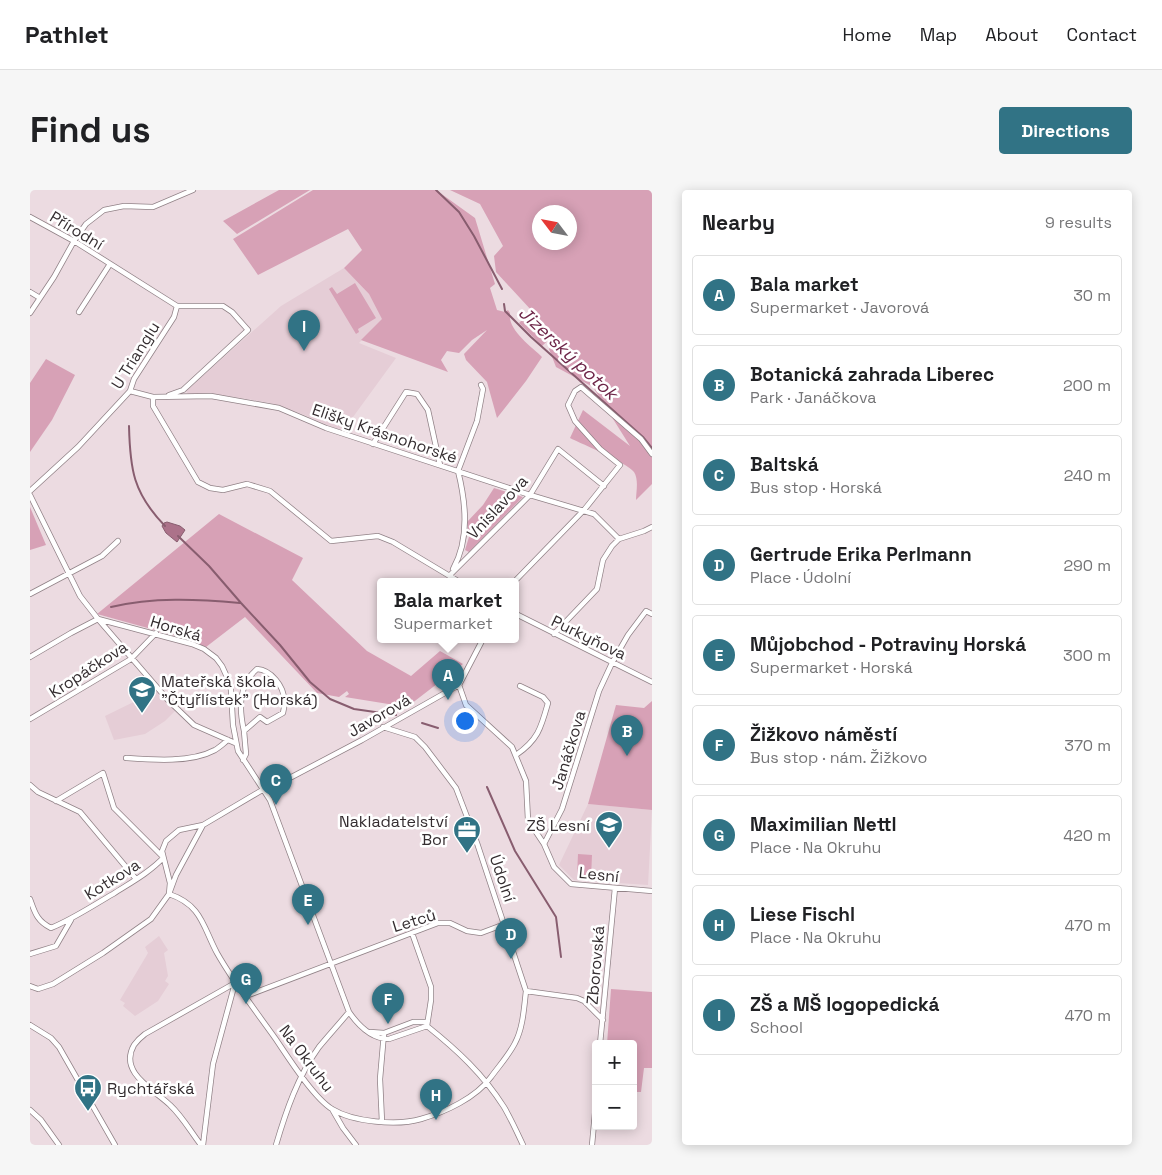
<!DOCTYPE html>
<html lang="en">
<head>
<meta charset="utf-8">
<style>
	:root { --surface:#fff; --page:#f6f6f6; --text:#202124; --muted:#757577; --line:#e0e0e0; --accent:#317385 }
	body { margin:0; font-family:"Space Grotesk",sans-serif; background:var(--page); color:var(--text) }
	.controls { position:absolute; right:15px; bottom:15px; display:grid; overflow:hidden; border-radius:5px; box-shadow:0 2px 12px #0003 }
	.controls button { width:45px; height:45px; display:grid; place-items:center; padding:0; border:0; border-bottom:1px solid var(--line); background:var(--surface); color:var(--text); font:25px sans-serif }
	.compass { position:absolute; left:502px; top:15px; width:45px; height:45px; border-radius:50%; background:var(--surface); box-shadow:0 2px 12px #0003; rotate:302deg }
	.you { position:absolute; left:434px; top:530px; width:18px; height:18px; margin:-12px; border:4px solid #fff; border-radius:50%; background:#1a73e8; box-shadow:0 0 0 8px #1a73e833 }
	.badge { display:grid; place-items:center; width:32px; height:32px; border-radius:50%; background:var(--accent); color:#fff; font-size:16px; font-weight:700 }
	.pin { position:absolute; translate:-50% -41px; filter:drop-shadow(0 1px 2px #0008) }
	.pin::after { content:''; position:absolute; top:26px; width:18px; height:15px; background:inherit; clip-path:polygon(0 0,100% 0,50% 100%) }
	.popup { position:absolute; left:347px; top:388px; width:142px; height:65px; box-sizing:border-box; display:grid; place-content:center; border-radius:5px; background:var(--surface); filter:drop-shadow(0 1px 4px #0005); font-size:16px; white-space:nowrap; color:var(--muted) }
	.popup b { font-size:19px; color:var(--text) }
	.popup::after { content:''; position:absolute; left:50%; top:100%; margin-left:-10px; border:10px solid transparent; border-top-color:var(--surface) }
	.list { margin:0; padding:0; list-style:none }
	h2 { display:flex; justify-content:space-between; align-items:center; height:65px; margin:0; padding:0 20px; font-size:21px }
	h2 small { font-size:16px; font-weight:400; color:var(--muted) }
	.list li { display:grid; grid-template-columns:32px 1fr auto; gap:15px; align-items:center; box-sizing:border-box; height:80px; margin:0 10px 10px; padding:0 10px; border:1px solid var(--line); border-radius:5px }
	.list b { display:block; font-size:19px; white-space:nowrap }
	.list p { margin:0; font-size:16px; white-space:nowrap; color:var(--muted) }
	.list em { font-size:16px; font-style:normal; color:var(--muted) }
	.map { position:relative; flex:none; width:622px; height:955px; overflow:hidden; border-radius:5px }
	header { display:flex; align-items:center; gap:30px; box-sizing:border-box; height:70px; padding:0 25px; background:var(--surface); border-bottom:1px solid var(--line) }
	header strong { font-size:24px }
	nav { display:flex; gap:28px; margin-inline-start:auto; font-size:18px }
	.intro { display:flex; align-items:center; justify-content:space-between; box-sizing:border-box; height:120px; padding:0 30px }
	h1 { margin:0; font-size:35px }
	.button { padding:12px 22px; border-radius:5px; background:var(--accent); color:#fff; font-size:18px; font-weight:700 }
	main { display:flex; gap:30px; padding:0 30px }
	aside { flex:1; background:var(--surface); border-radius:5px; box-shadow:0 2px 12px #0003 }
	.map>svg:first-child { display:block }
</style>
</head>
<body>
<header>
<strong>Pathlet</strong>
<nav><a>Home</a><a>Map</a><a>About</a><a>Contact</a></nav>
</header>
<div class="intro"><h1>Find us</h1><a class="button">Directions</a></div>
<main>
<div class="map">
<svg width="622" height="955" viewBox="0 0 622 955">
	<rect width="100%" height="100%" fill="#ecdbe1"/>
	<path fill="#e5cdd6" d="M 314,78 L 339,104 L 353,129 L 329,153 L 366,168 L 315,238 L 307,239 L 272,224 L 241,213 L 185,204 L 158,204 L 156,201 L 251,116 Z
		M 126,501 L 146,520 L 135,531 L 115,544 L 84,550 L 75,526 Z
		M 558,614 L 622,620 L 618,695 L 544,690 L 529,675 Z
		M 129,746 L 138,760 L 134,763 L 138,786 L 135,791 L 139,794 L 128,811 L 105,826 L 93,816 L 95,813 L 90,810 L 118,763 L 115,757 Z"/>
	<path fill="#d7a1b6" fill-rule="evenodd" d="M 249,0 L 280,0 L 207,44 L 193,31 Z
		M 283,0 L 406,0 L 445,28 L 465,94 L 460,98 L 467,120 L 475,122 L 478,120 L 480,123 C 477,140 502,157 512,167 L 496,191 L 467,228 L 457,192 L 436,170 L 434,164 L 457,140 L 442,150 L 429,163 L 417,161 L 411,170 L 418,182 L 331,150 L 352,129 L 339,104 L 314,78 L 332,60 L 318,39 L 228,85 L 203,49 Z
		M 420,0 L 622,0 L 622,294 L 606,310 C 606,302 609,290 604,282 C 596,272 554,255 540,248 L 553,220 L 600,256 L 563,197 L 526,177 L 519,159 L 526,147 L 466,82 L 464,66 L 473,56 L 450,14 ZM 510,22 L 540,22 L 540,52 L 510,52 Z
		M 325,93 L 346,128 L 328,139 L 329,142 L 326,144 L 299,99 L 302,97 L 307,104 Z
		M 500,122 L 523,146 L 512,156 L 489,133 Z
		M 16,169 L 45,185 L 22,230 L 0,262 L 0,193 Z
		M 464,298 L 493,307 L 439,362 L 435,360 L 439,347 L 437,332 L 453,315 Z
		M 0,317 L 16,355 L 0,360 Z
		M 189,324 L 273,368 L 262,390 L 337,461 L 381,486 L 410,461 L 433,474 L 377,517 L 315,507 L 319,504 L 317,501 L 309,507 L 287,503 L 215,427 L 176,457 L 143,445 L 67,424 Z
		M 622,511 L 622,620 L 558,614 L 586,515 L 614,518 Z
		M 548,664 L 562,665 L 561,688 L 547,687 Z
		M 581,799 L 622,802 L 622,878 L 614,878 L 611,902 L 603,902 L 603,854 L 577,854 Z"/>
	<path fill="#ac728a" stroke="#885d6f" d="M 137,332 L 150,336 L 155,340 L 147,352 L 136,343 L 132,336 L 134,333 Z"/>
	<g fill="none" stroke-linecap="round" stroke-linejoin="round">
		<path stroke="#885d6f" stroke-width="2" d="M 406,0 L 429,22 L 444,46 L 472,99
			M 474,114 L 475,121 L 501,147 L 613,247 L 622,258
			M 99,236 C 100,279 103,303 135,336
			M 148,346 L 179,376 L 211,413 L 250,455 L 280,492 L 300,509 L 324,519 L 366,525
			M 81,417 C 123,407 167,409 210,413
			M 392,533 L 408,538
			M 457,597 L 485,661 L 526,727 L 531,767"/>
		<defs>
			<path id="street" d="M 0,27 L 44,51 L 147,116
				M 0,102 L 10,108
				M 49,122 L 80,74
				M 0,123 L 24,87 L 44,51 L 56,34 L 74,20 L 94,16 L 123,17 L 163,0
				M 100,201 L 123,207 L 181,206 L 249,218 L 296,238 L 500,305 L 564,324 L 589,349
				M 139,205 L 153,200 L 218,140 L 202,122 L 193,116 L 147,116
				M 123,207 L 123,216 L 168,292 L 180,298 L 193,300 L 217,294 L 240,301 L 301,351 L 348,346 L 363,352 L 428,391
				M 343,254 L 376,202 L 387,204 L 398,220 L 410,275
				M 428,281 L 447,231 L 453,199 L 451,195
				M 0,301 L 48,257 L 100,201 L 104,189 L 144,127 L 147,116
				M 0,305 L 50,406 L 68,429 L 138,510 L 164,535 L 205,553
				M 423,379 C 440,349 436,313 428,281
				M 419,386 L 500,305 L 528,259 L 574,296
				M 485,391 L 554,320 L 590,275 L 570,259 L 545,231 L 538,215 L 545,201 L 551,197 L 611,249 L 622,264
				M 0,404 L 72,366 L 88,351
				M 486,424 L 622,492
				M 68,429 L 162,454 L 174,459 L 186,468 L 192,476 L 197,487 L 201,500 L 203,535 L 208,561 L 240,610 L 319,822 C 328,835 342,849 359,849 L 397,836
				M 524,444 L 567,399 L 573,370 L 582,356 L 589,349 L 614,341 L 622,337
				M 0,467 L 41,443 L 68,429
				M 429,495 L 436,515 L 482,557 L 496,591 L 498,630 L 514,654 L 524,677 L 541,694 L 622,701
				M 0,529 L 101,469 L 126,443
				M 353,537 L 385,547 L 395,557 L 426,598 L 447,653 L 496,801 L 547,808 L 554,811 L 573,830
				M 486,565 C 508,550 511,538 518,513 L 513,507 L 490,496
				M 96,568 C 123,570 161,573 185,560 C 190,557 194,553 198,550
				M 213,570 L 216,564 L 214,541 L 230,527 L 237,532 L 253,523 C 254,519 255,514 254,510 C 254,496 241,480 227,479 C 208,495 209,519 214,541
				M 0,595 L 8,602 L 50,622 L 106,689
				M 235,601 L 332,550 L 429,495 L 453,449
				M 26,611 L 73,583 L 84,618 L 132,666
				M 173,635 L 149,640 L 136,651 L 132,661 L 140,693 L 139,704 C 172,715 173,737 187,763 C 204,793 225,820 245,848 C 258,867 283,907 302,919 C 323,932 367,936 391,929 C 415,922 446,908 461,887 C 469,876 479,865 485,853 C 493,838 494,818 496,801
				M 514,654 L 532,619 L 569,501 L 582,473 L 598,445 L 616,421 L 622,424
				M 0,709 C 5,723 7,731 21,738 C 43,729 62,716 83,704 C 100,693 119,683 133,668
				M 382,743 L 401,797 L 401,810 L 397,836
				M 0,764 L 26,756 L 41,730
				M 0,796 L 8,799 L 23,794 L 73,763 L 121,729 L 139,704 L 146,685 L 173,635 L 234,599
				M 216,806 L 408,733 L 420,733 L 437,741 L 451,743 L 475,734
				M 0,835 L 21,848 L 29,857 L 85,955
				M 397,836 C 427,860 453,884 474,917 C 481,929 487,942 493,955
				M 340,842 L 354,843 L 383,832 L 396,832
				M 570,854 L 585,698
				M 302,919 L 313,938 L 326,955
				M 0,920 L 11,930 L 29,955
				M 352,932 L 350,889 L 354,843
				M 171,955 C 161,942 152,926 140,915 C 125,900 88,883 104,855 C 107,851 111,847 115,844 L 205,793
				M 173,955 L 183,874 L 205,793
				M 246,955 C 256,921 268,886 289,857 C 299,845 309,834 319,822
				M 562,955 L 566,912"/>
		</defs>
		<use href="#street" stroke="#918287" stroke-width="6"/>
		<use href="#street" stroke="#fff" stroke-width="4.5"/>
	</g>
	<defs>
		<symbol id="school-pin" viewBox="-11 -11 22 30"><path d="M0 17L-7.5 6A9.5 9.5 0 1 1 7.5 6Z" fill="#317385" stroke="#fff"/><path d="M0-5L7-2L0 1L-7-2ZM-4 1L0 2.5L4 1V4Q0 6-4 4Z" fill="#fff"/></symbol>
		<symbol id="office-pin" viewBox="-11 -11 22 30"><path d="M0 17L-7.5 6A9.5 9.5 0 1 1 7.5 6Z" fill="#317385" stroke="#fff"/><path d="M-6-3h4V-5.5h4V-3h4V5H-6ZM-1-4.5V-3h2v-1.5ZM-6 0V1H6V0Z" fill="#fff"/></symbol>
		<symbol id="bus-pin" viewBox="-11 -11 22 30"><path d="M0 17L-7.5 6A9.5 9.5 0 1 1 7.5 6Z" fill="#317385" stroke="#fff"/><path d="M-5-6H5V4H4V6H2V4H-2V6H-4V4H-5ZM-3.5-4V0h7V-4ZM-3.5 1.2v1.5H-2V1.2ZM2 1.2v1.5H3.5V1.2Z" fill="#fff"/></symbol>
	</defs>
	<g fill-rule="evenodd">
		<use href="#school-pin" x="96" y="484" width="32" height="43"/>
		<use href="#school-pin" x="563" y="619" width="32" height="43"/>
		<use href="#office-pin" x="421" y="624" width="32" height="43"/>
		<use href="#bus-pin" x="42" y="882" width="32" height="43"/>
	</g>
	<g text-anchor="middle" stroke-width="5" stroke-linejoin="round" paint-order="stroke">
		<g font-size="16" fill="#342d30" stroke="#fff">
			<text transform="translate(47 40) rotate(31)" y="6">Přírodní</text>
			<text transform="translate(105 165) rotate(-58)" y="6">U Trianglu</text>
			<text transform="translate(355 243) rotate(19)" y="6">Elišky Krásnohorské</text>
			<text transform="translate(467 317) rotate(-47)" y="6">Vnislavova</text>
			<text transform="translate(146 438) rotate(17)" y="6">Horská</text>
			<text transform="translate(559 447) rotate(26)" y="6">Purkyňova</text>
			<text transform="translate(58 479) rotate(-33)" y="6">Kropáčkova</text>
			<text transform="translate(349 525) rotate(-30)" y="6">Javorová</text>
			<text transform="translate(538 560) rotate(-73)" y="6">Janáčkova</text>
			<text transform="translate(569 684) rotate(6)" y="6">Lesní</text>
			<text transform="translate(473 688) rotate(71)" y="6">Údolní</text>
			<text transform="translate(82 689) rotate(-32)" y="6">Kotkova</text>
			<text transform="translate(384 730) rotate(-17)" y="6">Letců</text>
			<text transform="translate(565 775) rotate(-85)" y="6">Zborovská</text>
			<text transform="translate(277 868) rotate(53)" y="6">Na Okruhu</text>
		</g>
		<g font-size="16" fill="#342d30" stroke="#fff" text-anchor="start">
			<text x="131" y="497">Mateřská škola<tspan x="131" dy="18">"Čtyřlístek" (Horská)</tspan></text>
			<text x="418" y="637" text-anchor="end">Nakladatelství<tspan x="418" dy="18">Bor</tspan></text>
			<text x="560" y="641" text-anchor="end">ZŠ Lesní</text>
			<text x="77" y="904">Rychtářská</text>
		</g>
		<g font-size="18" font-style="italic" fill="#6e2649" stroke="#fff">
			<text transform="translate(538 163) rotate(43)" y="6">Jizerský potok</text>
		</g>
	</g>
</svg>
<div class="controls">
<button>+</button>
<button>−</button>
</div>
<svg class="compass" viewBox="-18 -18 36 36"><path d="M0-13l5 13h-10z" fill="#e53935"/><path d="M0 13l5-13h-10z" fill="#757577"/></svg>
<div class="you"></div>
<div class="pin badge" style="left:418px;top:510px">A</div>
<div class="popup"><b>Bala market</b>Supermarket</div>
<div class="pin badge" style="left:597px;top:566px">B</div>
<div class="pin badge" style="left:246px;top:615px">C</div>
<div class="pin badge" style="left:481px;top:769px">D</div>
<div class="pin badge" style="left:278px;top:735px">E</div>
<div class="pin badge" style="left:358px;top:834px">F</div>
<div class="pin badge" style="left:216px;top:814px">G</div>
<div class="pin badge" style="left:406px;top:930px">H</div>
<div class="pin badge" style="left:274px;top:161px">I</div>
</div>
<aside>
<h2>Nearby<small>9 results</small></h2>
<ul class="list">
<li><span class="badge">A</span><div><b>Bala market</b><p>Supermarket · Javorová</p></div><em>30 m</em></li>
<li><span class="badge">B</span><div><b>Botanická zahrada Liberec</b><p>Park · Janáčkova</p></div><em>200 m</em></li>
<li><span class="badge">C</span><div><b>Baltská</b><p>Bus stop · Horská</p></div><em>240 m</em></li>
<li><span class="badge">D</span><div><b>Gertrude Erika Perlmann</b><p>Place · Údolní</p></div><em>290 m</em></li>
<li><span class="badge">E</span><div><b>Můjobchod - Potraviny Horská</b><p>Supermarket · Horská</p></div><em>300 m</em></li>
<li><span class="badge">F</span><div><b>Žižkovo náměstí</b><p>Bus stop · nám. Žižkovo</p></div><em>370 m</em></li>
<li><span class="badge">G</span><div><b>Maximilian Nettl</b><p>Place · Na Okruhu</p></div><em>420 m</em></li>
<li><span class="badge">H</span><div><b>Liese Fischl</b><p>Place · Na Okruhu</p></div><em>470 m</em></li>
<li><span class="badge">I</span><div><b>ZŠ a MŠ logopedická</b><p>School</p></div><em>470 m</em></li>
</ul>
</aside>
</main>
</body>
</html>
